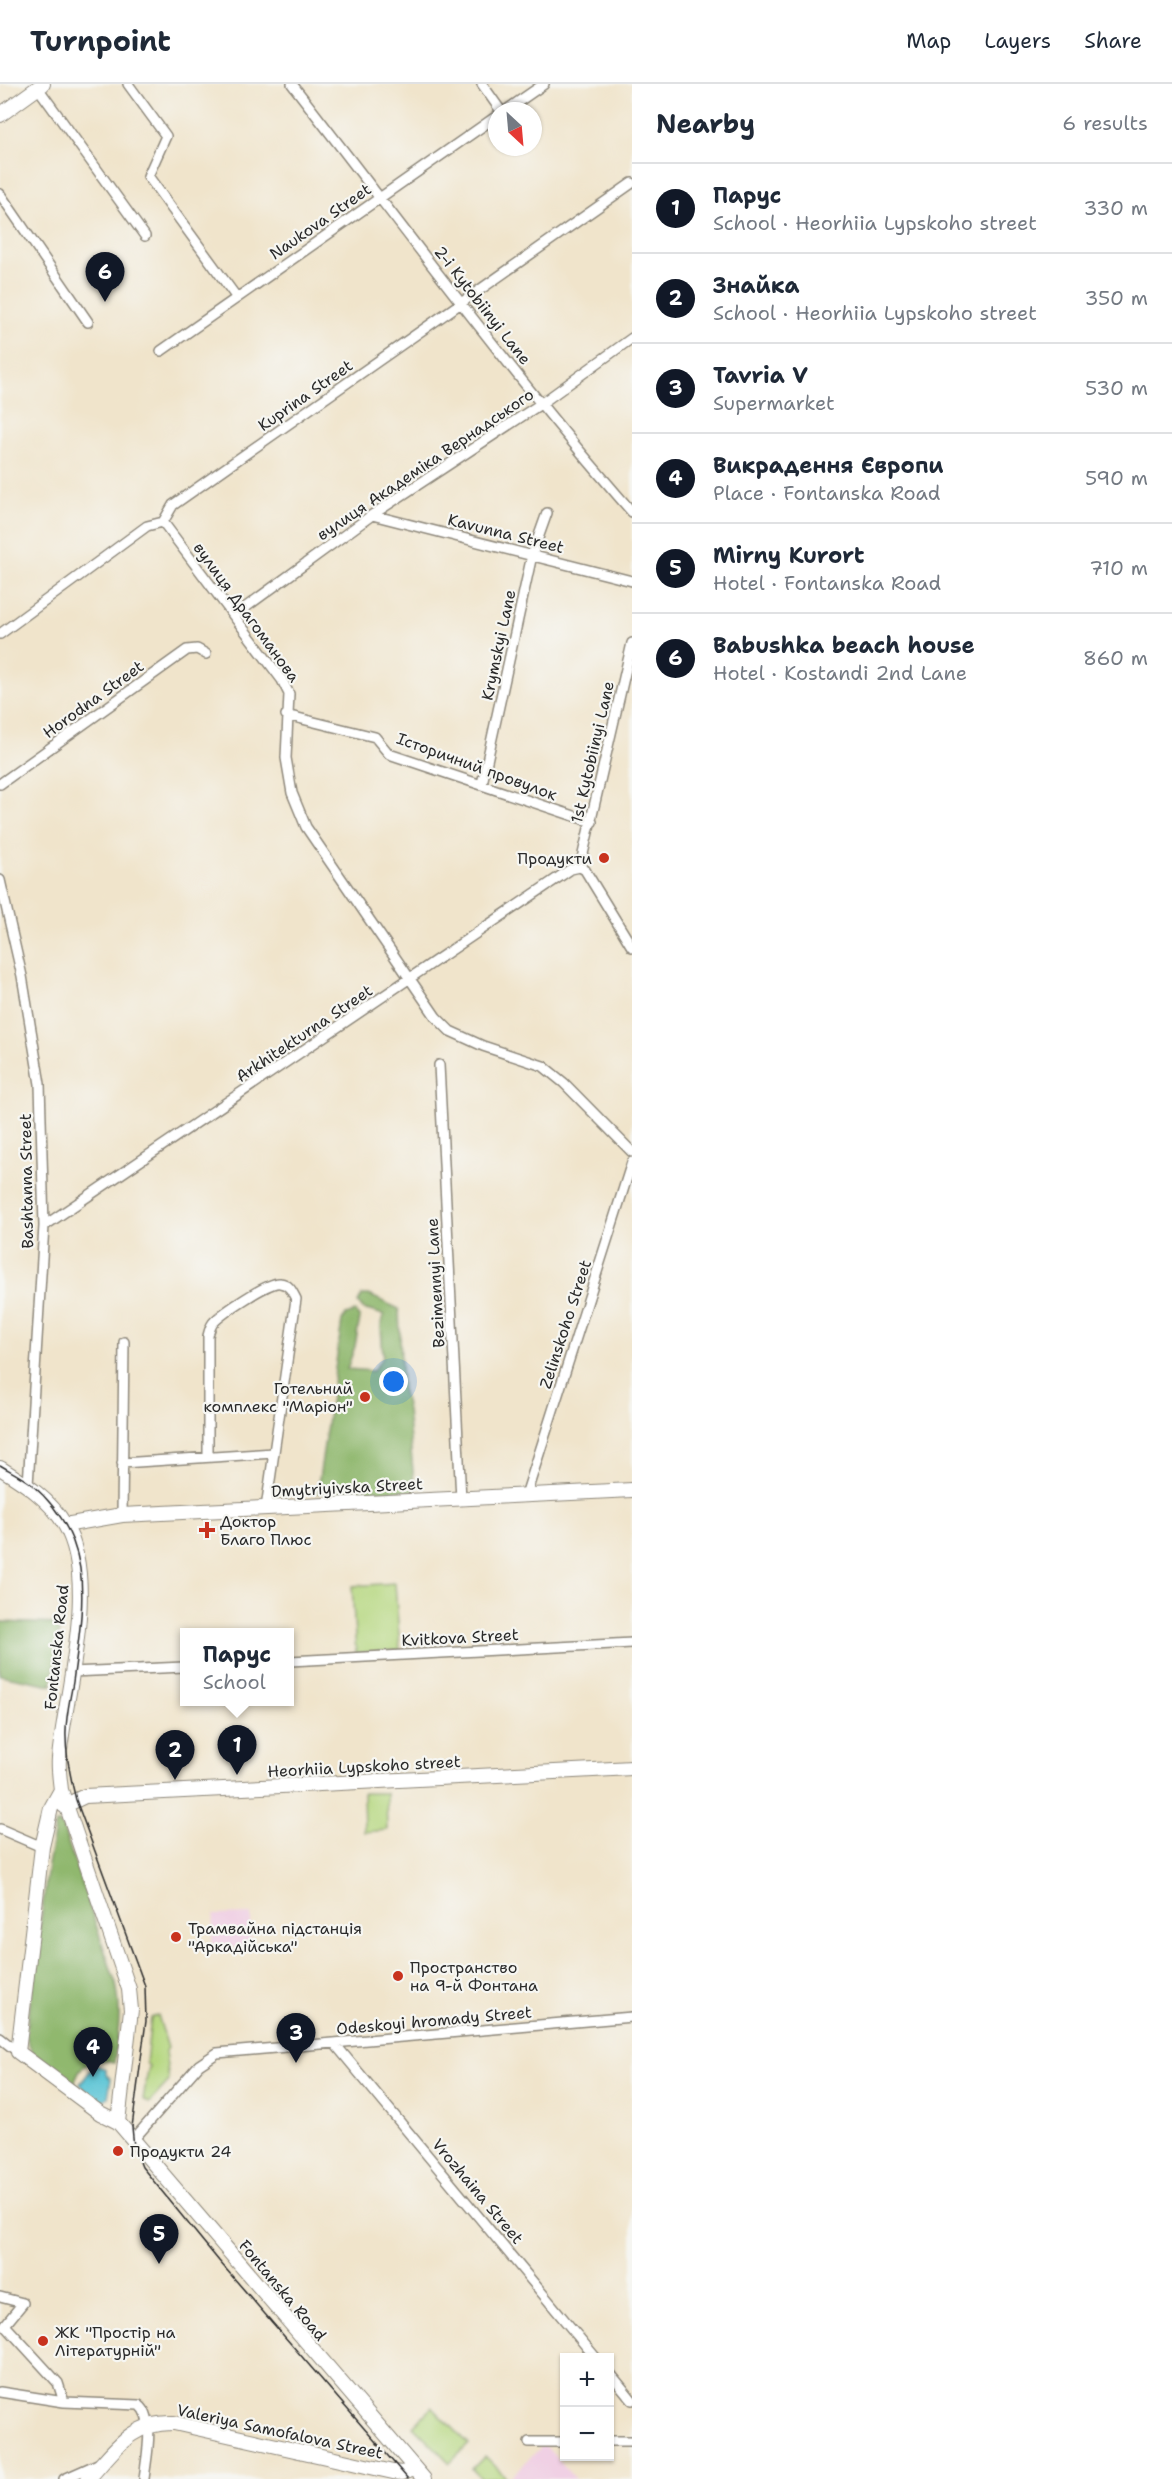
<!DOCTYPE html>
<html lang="en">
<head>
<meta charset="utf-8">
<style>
	:root { --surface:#fff; --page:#f2f2f3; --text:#1f2937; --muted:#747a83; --line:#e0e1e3; --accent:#111827 }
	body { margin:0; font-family:"Shantell Sans",sans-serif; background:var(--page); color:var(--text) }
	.controls { position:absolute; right:18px; bottom:18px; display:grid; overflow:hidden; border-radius:0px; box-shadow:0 2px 4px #0004 }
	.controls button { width:54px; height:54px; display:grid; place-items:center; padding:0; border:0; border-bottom:2px solid var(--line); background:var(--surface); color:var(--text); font:30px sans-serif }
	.compass { position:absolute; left:488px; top:18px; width:54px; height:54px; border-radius:50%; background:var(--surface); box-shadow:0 2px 4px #0004; rotate:154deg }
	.you { position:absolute; left:394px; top:1298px; width:21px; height:21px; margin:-15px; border:4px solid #fff; border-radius:50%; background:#1a73e8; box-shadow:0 0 0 9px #1a73e833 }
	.badge { display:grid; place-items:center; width:39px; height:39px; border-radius:50%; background:var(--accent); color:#fff; font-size:20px; font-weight:700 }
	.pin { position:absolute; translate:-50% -50px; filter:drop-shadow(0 2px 3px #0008) }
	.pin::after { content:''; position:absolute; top:32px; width:21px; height:18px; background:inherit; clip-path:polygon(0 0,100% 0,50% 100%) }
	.popup { position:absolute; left:180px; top:1544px; width:114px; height:78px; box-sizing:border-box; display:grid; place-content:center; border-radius:0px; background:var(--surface); filter:drop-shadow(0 2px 4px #0005); font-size:20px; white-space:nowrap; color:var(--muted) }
	.popup b { font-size:22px; color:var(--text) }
	.popup::after { content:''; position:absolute; left:50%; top:100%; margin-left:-12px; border:12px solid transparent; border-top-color:var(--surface) }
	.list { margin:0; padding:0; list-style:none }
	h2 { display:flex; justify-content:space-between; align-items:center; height:78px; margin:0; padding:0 24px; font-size:26px }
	h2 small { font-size:20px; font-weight:400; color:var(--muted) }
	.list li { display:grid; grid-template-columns:39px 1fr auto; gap:18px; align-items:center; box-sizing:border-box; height:90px; padding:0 24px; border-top:2px solid var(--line) }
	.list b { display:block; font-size:22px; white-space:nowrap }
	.list p { margin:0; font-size:20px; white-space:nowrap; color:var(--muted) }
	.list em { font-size:20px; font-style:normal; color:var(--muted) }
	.map { position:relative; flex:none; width:632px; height:2395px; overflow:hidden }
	header { display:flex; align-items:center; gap:36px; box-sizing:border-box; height:84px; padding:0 30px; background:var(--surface); border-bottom:2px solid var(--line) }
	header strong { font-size:28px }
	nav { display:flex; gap:33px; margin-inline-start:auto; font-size:21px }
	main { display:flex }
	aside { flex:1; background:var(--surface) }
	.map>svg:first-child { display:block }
</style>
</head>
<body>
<header>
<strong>Turnpoint</strong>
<nav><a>Map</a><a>Layers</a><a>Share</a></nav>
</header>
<main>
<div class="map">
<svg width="632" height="2395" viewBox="0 0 632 2395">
	<rect width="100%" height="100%" fill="#f6f6f2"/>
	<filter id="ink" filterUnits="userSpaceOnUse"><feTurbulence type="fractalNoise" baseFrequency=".0167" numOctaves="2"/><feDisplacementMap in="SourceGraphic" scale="12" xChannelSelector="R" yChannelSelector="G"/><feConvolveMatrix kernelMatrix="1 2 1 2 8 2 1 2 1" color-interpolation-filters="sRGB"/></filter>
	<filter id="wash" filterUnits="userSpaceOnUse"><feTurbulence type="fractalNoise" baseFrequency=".008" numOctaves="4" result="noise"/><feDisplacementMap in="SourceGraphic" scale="24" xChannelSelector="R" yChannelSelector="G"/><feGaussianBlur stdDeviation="1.35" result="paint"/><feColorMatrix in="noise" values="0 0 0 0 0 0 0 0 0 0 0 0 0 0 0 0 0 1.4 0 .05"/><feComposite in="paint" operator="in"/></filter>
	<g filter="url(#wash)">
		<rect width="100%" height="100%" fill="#f0e4cb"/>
		<path fill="#f0d0e4" d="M 251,1830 L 251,1862 L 211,1865 L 214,1831 Z
			M 544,2360 L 575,2395 L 509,2395 Z"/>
		<path fill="#b5d77f" stroke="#708155" stroke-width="1.5" d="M 395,1499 L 400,1566 L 356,1569 L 352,1502 Z
			M 363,1709 L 386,1709 L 387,1746 L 364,1748 Z
			M 158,1931 L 168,1964 L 165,1967 L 169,1997 L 149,2019 L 143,2015 L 149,1982 L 146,1979 L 151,1934 Z
			M 432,2323 L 469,2360 L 450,2379 L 413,2342 Z
			M 485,2372 L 507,2394 L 507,2395 L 482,2395 L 472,2385 Z"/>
		<path fill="#90b86e" stroke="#5e724c" stroke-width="1.5" d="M 362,1211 L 369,1211 L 399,1225 L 402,1304 L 407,1326 L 415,1407 L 317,1409 L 342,1237 L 346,1231 L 355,1228 L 360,1234 L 355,1262 L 347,1285 L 373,1287 L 383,1273 L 381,1242 L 384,1231 L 363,1225 L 358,1219 Z
			M 0,1538 L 60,1540 L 52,1601 L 0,1591 Z
			M 56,1739 L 59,1739 L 63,1744 L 116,1900 C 122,1927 118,1952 114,1979 C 92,1972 79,1979 74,2002 L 34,1974 L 26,1952 L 48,1781 Z"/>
		<path fill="#5ac4d5" stroke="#427880" stroke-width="1.5" d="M 95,1981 L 106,1985 L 106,1990 L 111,1995 L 108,2013 L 102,2017 L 94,2014 L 80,2000 Z"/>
	</g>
	<g filter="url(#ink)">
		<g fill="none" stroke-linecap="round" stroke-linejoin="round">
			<defs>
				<path id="street" d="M 128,0 L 166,52 L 148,92 L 237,214
					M 292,0 C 404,144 512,291 632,428
					M 482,0 L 501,27
					M 38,4 L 145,152
					M 505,27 L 544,0
					M 0,110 L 88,238
					M 161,267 L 497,32
					M 372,431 L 632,497
					M 163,438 L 282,596 L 289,610 L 286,674 L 292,709 L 306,743 L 436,933 L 450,947 L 483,962 L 543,982 L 564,999 L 632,1068
					M 235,531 L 372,431 L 542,319 L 632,254
					M 0,550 L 147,442 L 163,438 L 173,421 L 237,376 L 632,99
					M 286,631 L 375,653 L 389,670 L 592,738
					M 0,700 L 187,566 L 197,565 L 206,570
					M 482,700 L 532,471 L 547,429
					M 580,783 L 632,559
					M 580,783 L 585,786 L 632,863
					M 0,796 L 22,892 L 40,1000 L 44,1142 L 28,1401
					M 439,981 L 461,1415
					M 44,1142 L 571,785 L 580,783
					M 208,1373 L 208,1252 C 209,1248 210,1243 213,1239 C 221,1230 269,1197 280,1199 C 289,1200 292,1207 296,1215 L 266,1424
					M 122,1379 L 274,1369
					M 526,1411 L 632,1078
					M 122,1431 L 124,1258
					M 290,1577 L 632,1559
					M 72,1588 L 184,1583
					M 0,1745 L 42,1763
					M 0,1954 L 18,1968
					M 335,1960 L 596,2274
					M 133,2056 L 199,1981 L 217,1969 L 632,1933
					M 0,2213 L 23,2219 L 5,2241 L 58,2299 L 64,2318
					M 610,2289 L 632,2316
					M 0,2308 L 64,2318 L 139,2321 C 156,2334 146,2375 144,2395
					M 610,2357 L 632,2357
					M 529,2358 L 564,2358
					M 64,2395 L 100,2379"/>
				<path id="secondary" d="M 0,31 L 43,0
					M 0,1384 C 24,1399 50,1415 65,1441 C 99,1498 65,1610 59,1674 C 58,1685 60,1696 61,1706 L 129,1905 L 131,1926 L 118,2038
					M 65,1441 L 122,1431 L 632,1406
					M 61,1706 L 51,1724 L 42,1763 L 18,1968 L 100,2029 L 118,2038 L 424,2395
					M 64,1722 L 85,1712 L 632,1684
					M 88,2395 C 115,2366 130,2338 174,2339 L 393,2388 L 402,2389 L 415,2385"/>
			</defs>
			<use href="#street" stroke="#8e887b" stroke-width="12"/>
			<use href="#secondary" stroke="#8e887b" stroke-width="16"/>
			<use href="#street" stroke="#fff" stroke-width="9"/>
			<use href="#secondary" stroke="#fff" stroke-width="14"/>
			<path stroke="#2b2b2b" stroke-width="1.5" d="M 0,1381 C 10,1387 22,1393 31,1400 C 98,1457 83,1521 73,1598 C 70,1616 65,1635 66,1653 C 66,1674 71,1696 76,1716 L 145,1902 L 146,1937 L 132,2043 L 134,2063 L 142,2083 L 219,2177 L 408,2395"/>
		</g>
	</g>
	<g fill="#c8321e" stroke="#f6f6f2" stroke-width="2">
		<circle cx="604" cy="774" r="6"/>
		<circle cx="365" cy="1313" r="6"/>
		<path d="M204 1437h6v6h6v6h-6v6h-6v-6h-6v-6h6z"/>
		<circle cx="176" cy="1853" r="6"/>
		<circle cx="398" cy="1892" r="6"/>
		<circle cx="118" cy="2067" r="6"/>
		<circle cx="43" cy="2257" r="6"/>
	</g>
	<g text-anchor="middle" stroke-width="4.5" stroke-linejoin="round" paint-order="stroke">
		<g font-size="16" fill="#2b2b2b" stroke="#f6f6f2">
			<text transform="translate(320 137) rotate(-35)" y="6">Naukova Street</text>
			<text transform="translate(483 221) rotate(52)" y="6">2-i Kytobiinyi Lane</text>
			<text transform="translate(305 311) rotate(-35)" y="6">Kuprina Street</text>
			<text transform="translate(425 380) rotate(-34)" y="6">вулиця Академіка Вернадського</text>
			<text transform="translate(506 449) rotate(14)" y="6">Kavunna Street</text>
			<text transform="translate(247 528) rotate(54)" y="6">вулиця Драгоманова</text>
			<text transform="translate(498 561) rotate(-78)" y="6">Krymskyi Lane</text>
			<text transform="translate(93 615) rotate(-36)" y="6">Horodna Street</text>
			<text transform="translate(592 668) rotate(-77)" y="6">1st Kytobiinyi Lane</text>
			<text transform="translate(477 682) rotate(20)" y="6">Історичний провулок</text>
			<text transform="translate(304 949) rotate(-34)" y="6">Arkhitekturna Street</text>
			<text transform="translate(26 1097) rotate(-91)" y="6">Bashtanna Street</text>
			<text transform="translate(435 1199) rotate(-93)" y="6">Bezimennyi Lane</text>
			<text transform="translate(565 1240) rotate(-72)" y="6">Zelinskoho Street</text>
			<text transform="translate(347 1403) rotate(-3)" y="6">Dmytriyivska Street</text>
			<text transform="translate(460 1553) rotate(-3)" y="6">Kvitkova Street</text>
			<text transform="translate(56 1563) rotate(-84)" y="6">Fontanska Road</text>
			<text transform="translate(364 1682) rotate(-3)" y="6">Heorhiia Lypskoho street</text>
			<text transform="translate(434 1936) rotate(-5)" y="6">Odeskoyi hromady Street</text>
			<text transform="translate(478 2107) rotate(50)" y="6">Vrozhaina Street</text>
			<text transform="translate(283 2206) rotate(50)" y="6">Fontanska Road</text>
			<text transform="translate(280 2347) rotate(12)" y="6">Valeriya Samofalova Street</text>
		</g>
		<g font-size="16" fill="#2b2b2b" stroke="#f6f6f2" text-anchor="start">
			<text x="592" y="780" text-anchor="end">Продукти</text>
			<text x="353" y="1310" text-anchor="end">Готельний<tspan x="353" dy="18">комплекс "Маріон"</tspan></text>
			<text x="220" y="1443">Доктор<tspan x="220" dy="18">Благо Плюс</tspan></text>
			<text x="188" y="1850">Трамвайна підстанція<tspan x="188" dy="18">"Аркадійська"</tspan></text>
			<text x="410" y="1889">Пространство<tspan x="410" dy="18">на 9-й Фонтана</tspan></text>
			<text x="130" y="2073">Продукти 24</text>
			<text x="55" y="2254">ЖК "Простір на<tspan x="55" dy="18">Літературній"</tspan></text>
		</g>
	</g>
</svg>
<div class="controls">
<button>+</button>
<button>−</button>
</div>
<svg class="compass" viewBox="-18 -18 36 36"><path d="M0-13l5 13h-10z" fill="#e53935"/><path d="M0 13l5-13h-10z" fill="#747a83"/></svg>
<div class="you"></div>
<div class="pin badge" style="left:237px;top:1691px">1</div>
<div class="popup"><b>Парус</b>School</div>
<div class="pin badge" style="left:175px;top:1696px">2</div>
<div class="pin badge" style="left:296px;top:1979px">3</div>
<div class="pin badge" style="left:93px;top:1993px">4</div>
<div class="pin badge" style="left:159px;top:2180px">5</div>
<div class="pin badge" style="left:105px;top:218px">6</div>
</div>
<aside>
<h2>Nearby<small>6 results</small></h2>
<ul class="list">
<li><span class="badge">1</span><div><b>Парус</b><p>School · Heorhiia Lypskoho street</p></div><em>330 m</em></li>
<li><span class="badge">2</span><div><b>Знайка</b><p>School · Heorhiia Lypskoho street</p></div><em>350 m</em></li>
<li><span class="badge">3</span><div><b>Tavria V</b><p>Supermarket</p></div><em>530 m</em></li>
<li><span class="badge">4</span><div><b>Викрадення Європи</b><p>Place · Fontanska Road</p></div><em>590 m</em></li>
<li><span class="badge">5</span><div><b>Mirny Kurort</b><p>Hotel · Fontanska Road</p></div><em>710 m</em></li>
<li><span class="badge">6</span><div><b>Babushka beach house</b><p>Hotel · Kostandi 2nd Lane</p></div><em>860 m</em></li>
</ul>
</aside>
</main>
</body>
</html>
